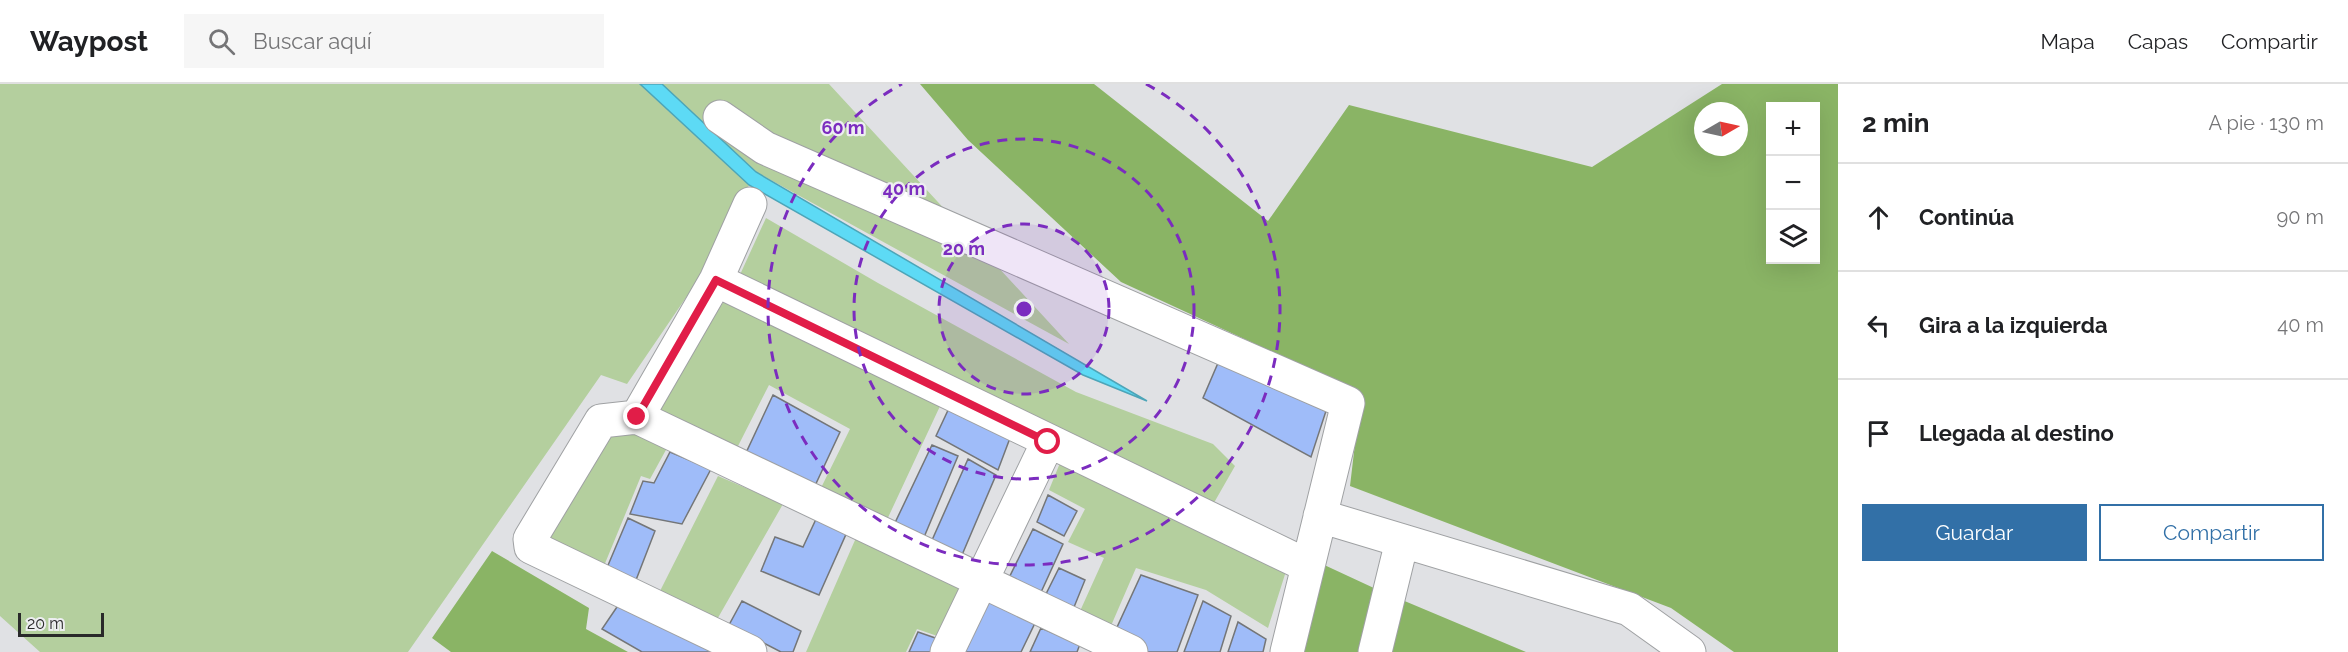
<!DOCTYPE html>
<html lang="es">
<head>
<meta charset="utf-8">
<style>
	:root { --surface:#fff; --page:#f6f6f6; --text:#202124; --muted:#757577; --line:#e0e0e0; --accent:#3270a7 }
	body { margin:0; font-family:Raleway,sans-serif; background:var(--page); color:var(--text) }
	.controls { position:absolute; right:18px; top:18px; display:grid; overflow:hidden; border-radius:0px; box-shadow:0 6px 24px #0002 }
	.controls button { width:54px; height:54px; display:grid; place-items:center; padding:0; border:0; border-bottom:2px solid var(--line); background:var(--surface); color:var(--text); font:30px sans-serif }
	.compass { position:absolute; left:1694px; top:18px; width:54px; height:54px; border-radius:50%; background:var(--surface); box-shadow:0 6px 24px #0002; rotate:81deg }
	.scale { position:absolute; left:18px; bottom:15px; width:86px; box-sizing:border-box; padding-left:6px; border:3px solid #29292a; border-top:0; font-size:16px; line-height:21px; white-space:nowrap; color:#29292a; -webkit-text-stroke:4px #edeef1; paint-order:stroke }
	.stop { position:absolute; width:18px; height:18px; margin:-14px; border:4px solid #e11d48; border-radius:50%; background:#fff }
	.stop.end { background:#e11d48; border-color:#fff; box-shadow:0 2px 6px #0008 }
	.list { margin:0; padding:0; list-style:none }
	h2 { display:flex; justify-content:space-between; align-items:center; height:78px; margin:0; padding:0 24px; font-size:26px }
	h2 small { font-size:20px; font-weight:400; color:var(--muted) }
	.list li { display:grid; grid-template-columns:39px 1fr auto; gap:18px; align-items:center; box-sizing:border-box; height:108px; padding:0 24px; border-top:2px solid var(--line) }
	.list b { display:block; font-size:22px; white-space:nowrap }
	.list em { font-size:20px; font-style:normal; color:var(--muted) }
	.actions { display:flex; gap:12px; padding:18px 24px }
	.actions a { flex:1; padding:14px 0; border:2px solid var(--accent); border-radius:0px; text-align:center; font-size:21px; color:var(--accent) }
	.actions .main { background:var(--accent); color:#fff }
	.icon { flex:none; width:33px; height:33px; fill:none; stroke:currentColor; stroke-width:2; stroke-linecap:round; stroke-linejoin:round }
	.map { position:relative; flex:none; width:1838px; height:568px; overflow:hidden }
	header { display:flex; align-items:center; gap:36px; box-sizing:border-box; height:84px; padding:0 30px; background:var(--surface); border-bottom:2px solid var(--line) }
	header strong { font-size:28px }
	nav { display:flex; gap:33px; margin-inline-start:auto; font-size:21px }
	.search { width:420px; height:54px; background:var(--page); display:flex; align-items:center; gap:15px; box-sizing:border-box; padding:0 21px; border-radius:0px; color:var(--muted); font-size:22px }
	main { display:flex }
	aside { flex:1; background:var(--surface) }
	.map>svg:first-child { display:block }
</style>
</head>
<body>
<header>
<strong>Waypost</strong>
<div class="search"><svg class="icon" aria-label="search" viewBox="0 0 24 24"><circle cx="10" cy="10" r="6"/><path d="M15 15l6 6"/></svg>Buscar aquí</div>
<nav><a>Mapa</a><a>Capas</a><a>Compartir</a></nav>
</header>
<main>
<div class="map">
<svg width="1838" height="568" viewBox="0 0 1838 568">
	<rect width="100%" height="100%" fill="#e0e1e4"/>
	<path fill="#b4cf9e" d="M 0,0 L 829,0 L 1069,260 L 756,88 L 700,193 L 627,300 L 601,291 L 408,568 L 40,568 L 0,532 Z
		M 766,134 L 878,199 L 1076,308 L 1213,360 L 1235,382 L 1211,424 L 738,195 Z
		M 728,211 L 941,320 L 885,440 L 819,408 L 850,345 L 769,301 L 735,368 L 651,329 Z
		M 614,340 L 667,364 L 650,395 L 641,392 L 599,494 L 540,459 Z
		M 1062,374 L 1287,484 L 1268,544 L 1206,506 L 1136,484 L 1107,551 L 1076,536 L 1104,474 L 1068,458 L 1085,425 L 1049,406 Z
		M 718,392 L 783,420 L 715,539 L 658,511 Z
		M 859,447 L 971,500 L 946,555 L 917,545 L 906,568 L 806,568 Z"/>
	<path fill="#8ab465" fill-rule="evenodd" d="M 920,0 L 1094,0 L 1268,137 L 1349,21 L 1592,83 L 1722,0 L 1838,0 L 1838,568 L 1734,568 L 1671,524 L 1350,402 L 1361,309 L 1121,198 L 968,56 ZM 1770,22 L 1816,22 L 1816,176 L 1770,176 ZM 1703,27 L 1739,27 L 1739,63 L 1703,63 Z
		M 492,467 L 589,524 L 586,545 L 628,568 L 451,568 L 432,554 Z
		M 1320,479 L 1376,505 L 1526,568 L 1299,568 Z"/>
	<path fill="#5ddaf5" stroke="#4da5b8" stroke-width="1.5" d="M 640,0 L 662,0 L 756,88 L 1147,317 L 1083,291 L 749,101 Z"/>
	<path fill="#9fbcf9" stroke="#747678" stroke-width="1.5" d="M 1218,279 L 1326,327 L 1311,373 L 1203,314 Z
		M 773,311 L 840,348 L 813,406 L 745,371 Z
		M 950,322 L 1010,354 L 998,386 L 936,352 Z
		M 932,361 L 958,372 L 922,458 L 893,443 Z
		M 670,368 L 711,385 L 682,440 L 630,430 L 643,397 L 654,399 Z
		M 968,375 L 996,391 L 959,478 L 929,463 Z
		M 1048,411 L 1077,427 L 1064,452 L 1037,438 Z
		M 817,433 L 847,448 L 819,511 L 761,487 L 775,453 L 803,463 Z
		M 628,434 L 655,447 L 636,496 L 606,486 Z
		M 1033,445 L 1063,460 L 1037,517 L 1005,502 Z
		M 1059,484 L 1085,496 L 1070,533 L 1042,518 Z
		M 1141,491 L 1198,511 L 1177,568 L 1146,568 L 1113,552 Z
		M 982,512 L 1035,539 L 1021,568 L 962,568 Z
		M 742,517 L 801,547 L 793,568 L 781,568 L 729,541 Z
		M 1203,517 L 1231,532 L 1220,568 L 1184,568 Z
		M 619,520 L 719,568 L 642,568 L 602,545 Z
		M 1238,538 L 1266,555 L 1263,568 L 1228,568 Z
		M 1041,544 L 1080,560 L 1077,568 L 1030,568 Z
		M 918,548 L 944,557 L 939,568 L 909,568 Z"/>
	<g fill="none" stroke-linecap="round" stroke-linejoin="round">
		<defs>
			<path id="minor" d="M 720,33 L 765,64 L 1348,319 L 1287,568
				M 716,196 L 1308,482
				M 637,333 L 716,196 L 750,120
				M 1320,432 L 1629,525 L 1689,568
				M 750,568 L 531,463 L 530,455 L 601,337 L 637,333 L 1131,568
				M 947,568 L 1048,358
				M 1375,568 L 1402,457"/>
		</defs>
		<use href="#minor" stroke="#9fa1a3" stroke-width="35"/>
		<use href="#minor" stroke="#fff" stroke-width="33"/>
	</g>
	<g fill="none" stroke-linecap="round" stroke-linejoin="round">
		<path stroke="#e11d48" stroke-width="8" d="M 637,333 L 716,196 L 1048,358"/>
	</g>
	<circle cx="1024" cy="225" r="85" fill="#7b2cbf" fill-opacity=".12"/>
	<g fill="none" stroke="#7b2cbf" stroke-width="3" stroke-dasharray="10 8">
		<circle cx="1024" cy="225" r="85"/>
		<circle cx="1024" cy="225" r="170"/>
		<path d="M1146 0A256 256 0 1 1 902 0"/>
	</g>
	<circle cx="1024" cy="225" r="9" fill="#7b2cbf" stroke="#edeef1" stroke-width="3"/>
	<g font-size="18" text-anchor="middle" font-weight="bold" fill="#7b2cbf" stroke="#edeef1" stroke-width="4.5" stroke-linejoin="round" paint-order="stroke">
		<text x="843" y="50">60 m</text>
		<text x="904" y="111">40 m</text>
		<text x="964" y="171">20 m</text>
	</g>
</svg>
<div class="controls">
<button>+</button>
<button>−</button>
<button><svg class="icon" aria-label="layers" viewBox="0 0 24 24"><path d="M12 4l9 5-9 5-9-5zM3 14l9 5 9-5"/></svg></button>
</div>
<svg class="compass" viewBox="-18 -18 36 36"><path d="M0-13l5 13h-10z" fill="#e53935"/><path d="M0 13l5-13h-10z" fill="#757577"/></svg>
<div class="scale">20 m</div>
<div class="stop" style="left:1048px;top:358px"></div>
<div class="stop end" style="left:637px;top:333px"></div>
</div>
<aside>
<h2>2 min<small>A pie · 130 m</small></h2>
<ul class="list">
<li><svg class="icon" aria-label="ahead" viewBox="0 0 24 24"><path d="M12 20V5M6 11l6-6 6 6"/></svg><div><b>Continúa</b></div><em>90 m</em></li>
<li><svg class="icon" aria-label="left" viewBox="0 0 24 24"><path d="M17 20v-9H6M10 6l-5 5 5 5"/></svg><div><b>Gira a la izquierda</b></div><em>40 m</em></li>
<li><svg class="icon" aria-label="arrive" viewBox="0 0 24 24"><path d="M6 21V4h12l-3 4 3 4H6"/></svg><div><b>Llegada al destino</b></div></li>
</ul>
<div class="actions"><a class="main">Guardar</a><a>Compartir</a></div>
</aside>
</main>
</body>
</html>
